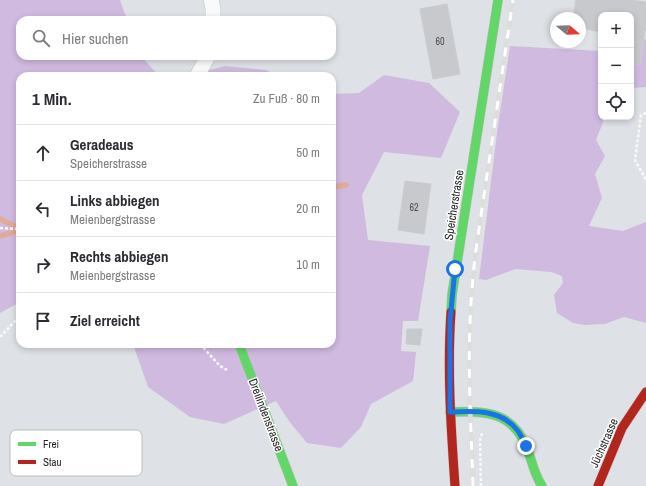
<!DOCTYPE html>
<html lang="de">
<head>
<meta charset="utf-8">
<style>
	:root { --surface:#fff; --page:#f2f2f3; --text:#2b2b33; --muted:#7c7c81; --line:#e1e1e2 }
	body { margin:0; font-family:"Archivo Narrow",sans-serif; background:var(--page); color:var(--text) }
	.controls { position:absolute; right:12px; top:12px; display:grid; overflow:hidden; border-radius:8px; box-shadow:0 2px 6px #0003 }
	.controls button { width:36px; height:36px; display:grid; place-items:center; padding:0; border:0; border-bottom:1px solid var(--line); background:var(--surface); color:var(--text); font:20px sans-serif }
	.compass { position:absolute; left:550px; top:12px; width:36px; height:36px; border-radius:50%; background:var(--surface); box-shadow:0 2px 6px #0003; rotate:109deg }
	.stop { position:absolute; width:12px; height:12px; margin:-9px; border:3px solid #1a73e8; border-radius:50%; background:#fff }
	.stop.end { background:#1a73e8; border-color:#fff; box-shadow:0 1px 4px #0008 }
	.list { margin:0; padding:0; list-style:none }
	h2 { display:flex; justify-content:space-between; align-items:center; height:52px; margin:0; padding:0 16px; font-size:17px }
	h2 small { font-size:13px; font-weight:400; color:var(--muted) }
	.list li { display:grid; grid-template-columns:26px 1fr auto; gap:12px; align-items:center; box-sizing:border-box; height:56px; padding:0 16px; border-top:1px solid var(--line) }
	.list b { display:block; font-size:15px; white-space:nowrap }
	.list p { margin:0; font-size:13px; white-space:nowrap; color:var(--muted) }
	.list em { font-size:13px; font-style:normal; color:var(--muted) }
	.icon { flex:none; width:22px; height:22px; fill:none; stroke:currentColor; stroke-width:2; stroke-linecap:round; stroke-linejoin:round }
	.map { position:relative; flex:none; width:646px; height:486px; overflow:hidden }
	.search { position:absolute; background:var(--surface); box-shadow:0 2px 6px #0003; left:16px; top:16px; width:320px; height:44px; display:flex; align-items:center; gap:10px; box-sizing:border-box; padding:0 14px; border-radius:12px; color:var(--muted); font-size:15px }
	.panel { position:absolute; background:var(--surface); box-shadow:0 2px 6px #0003; left:16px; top:72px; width:320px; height:276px; border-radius:12px }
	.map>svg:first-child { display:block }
</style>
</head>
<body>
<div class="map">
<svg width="646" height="486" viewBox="0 0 646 486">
	<rect width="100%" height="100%" fill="#dee1e6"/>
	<path fill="#d0bae0" d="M 0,0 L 120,0 L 127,20 L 20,20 L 20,56 L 141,56 L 159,76 L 20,76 L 20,302 L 0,313 Z
		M 646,39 L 646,87 L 631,88 L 631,49 Z
		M 510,46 L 601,51 L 601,117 L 605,117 L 596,140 L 605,156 L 595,174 L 602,198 L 589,226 L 623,231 L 643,223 L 646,222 L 646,323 L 624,317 L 605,324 L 584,325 L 573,323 L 557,313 L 554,295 L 563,283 L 562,276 L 551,272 L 515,269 L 486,280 L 479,279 L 498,125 Z
		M 225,66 L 266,70 L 278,76 L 187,76 Z
		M 384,75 L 429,83 L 460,112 L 441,158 L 384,152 L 362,195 L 368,240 L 430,246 L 418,321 L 403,321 L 401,351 L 416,352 L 413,381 L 371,404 L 361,427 L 341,448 L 307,443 L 289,421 L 276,401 L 224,424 L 190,417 L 148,387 L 133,344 L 332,344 L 332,94 L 359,93 Z"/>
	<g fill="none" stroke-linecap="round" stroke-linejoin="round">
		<path stroke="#e1aa98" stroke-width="5.5" d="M 332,187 L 346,185
			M 0,219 L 20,229
			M 0,236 L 20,230"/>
	</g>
	<path fill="#c7c9cc" stroke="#caccd0" d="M 576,0 L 631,0 L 646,2 L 646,25 L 640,65 L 631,64 L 631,15 L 601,15 L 601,32 L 580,28 L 580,18 L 573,18 Z
		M 447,4 L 460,74 L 433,79 L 420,9 Z
		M 405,181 L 431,184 L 424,234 L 398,230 Z
		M 407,329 L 422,329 L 420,345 L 406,344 Z"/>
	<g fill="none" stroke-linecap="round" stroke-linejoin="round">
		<defs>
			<path id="street" d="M 211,0 L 213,8 L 213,20
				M 197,76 L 208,56"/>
			<path id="fast" d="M 451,312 L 452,295 L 498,0
				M 239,344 L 293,486
				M 450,412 C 486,411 512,411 527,448 C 532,461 534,474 542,486"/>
			<path id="jam" d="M 451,312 C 447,370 451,428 455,486
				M 598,486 L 622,428 L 646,392"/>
		</defs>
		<use href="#street" stroke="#bfc0c0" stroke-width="16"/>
		<use href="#fast" stroke="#bfc0c0" stroke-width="10"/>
		<use href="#jam" stroke="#bfc0c0" stroke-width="10"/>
		<path stroke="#fafafb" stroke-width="2.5" stroke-dasharray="3 2" stroke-linecap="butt" d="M 646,113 L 641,115 L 635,160 L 646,180
			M 0,228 L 20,229
			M 0,337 L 17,319 L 20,318
			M 200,344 L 220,366 L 227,370
			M 481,486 L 480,440 L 482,433"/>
		<use href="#street" stroke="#fafafb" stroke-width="15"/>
		<use href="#fast" stroke="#63d668" stroke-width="9"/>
		<use href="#jam" stroke="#b3261e" stroke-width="9"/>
		<defs>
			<path id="rail" d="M 473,486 C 471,425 467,364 471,303 C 472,285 474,267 476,249 L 513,0"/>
		</defs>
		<use href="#rail" stroke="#dddddc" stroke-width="4.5"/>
		<use href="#rail" stroke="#fff" stroke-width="3" stroke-dasharray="9" stroke-linecap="butt"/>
	</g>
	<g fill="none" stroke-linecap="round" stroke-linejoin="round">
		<path stroke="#1a73e8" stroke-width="5" d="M 455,269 L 450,321 L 450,412 C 474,411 501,409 517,430 C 521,434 523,441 526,446"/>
	</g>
	<g text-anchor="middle" stroke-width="3" stroke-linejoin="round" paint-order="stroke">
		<g font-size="10" fill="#505051">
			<text x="440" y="45">60</text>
			<text x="414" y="211">62</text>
		</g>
		<g font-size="12" fill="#272727" stroke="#fff">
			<text transform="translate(454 205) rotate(-81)" y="4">Speicherstrasse</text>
			<text transform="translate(266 415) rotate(69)" y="4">Dreilindenstrasse</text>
			<text transform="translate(604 443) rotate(-66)" y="4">Jüchstrasse</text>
		</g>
	</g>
	<rect x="10" y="430" width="132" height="46" rx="6" fill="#fff" stroke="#bebebe" stroke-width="1"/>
	<rect x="18" y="442" width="18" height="4" fill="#63d668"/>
	<rect x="18" y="460" width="18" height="4" fill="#b3261e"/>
	<g font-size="11" fill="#272727">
		<text x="43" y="448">Frei</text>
		<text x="43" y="466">Stau</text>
	</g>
</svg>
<div class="controls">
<button>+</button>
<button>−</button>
<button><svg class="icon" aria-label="locate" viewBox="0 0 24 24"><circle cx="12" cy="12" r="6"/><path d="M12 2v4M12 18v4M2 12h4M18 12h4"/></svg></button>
</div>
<svg class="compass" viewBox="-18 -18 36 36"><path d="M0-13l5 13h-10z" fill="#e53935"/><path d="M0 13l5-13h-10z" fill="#7c7c81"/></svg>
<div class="stop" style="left:455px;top:269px"></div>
<div class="stop end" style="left:526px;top:446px"></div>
<div class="search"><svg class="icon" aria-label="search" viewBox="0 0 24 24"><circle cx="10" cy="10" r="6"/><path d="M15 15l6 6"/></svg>Hier suchen</div>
<section class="panel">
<h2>1 Min.<small>Zu Fuß · 80 m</small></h2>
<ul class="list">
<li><svg class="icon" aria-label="ahead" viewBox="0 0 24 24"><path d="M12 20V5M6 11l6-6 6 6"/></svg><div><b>Geradeaus</b><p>Speicherstrasse</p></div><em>50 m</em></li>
<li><svg class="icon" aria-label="left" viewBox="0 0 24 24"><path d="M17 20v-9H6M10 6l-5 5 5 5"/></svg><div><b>Links abbiegen</b><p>Meienbergstrasse</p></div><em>20 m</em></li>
<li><svg class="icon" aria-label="right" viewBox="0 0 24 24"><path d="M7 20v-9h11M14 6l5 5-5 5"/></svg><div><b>Rechts abbiegen</b><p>Meienbergstrasse</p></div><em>10 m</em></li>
<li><svg class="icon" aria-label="arrive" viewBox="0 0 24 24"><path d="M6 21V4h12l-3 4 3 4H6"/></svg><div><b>Ziel erreicht</b></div></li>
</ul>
</section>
</div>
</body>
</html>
